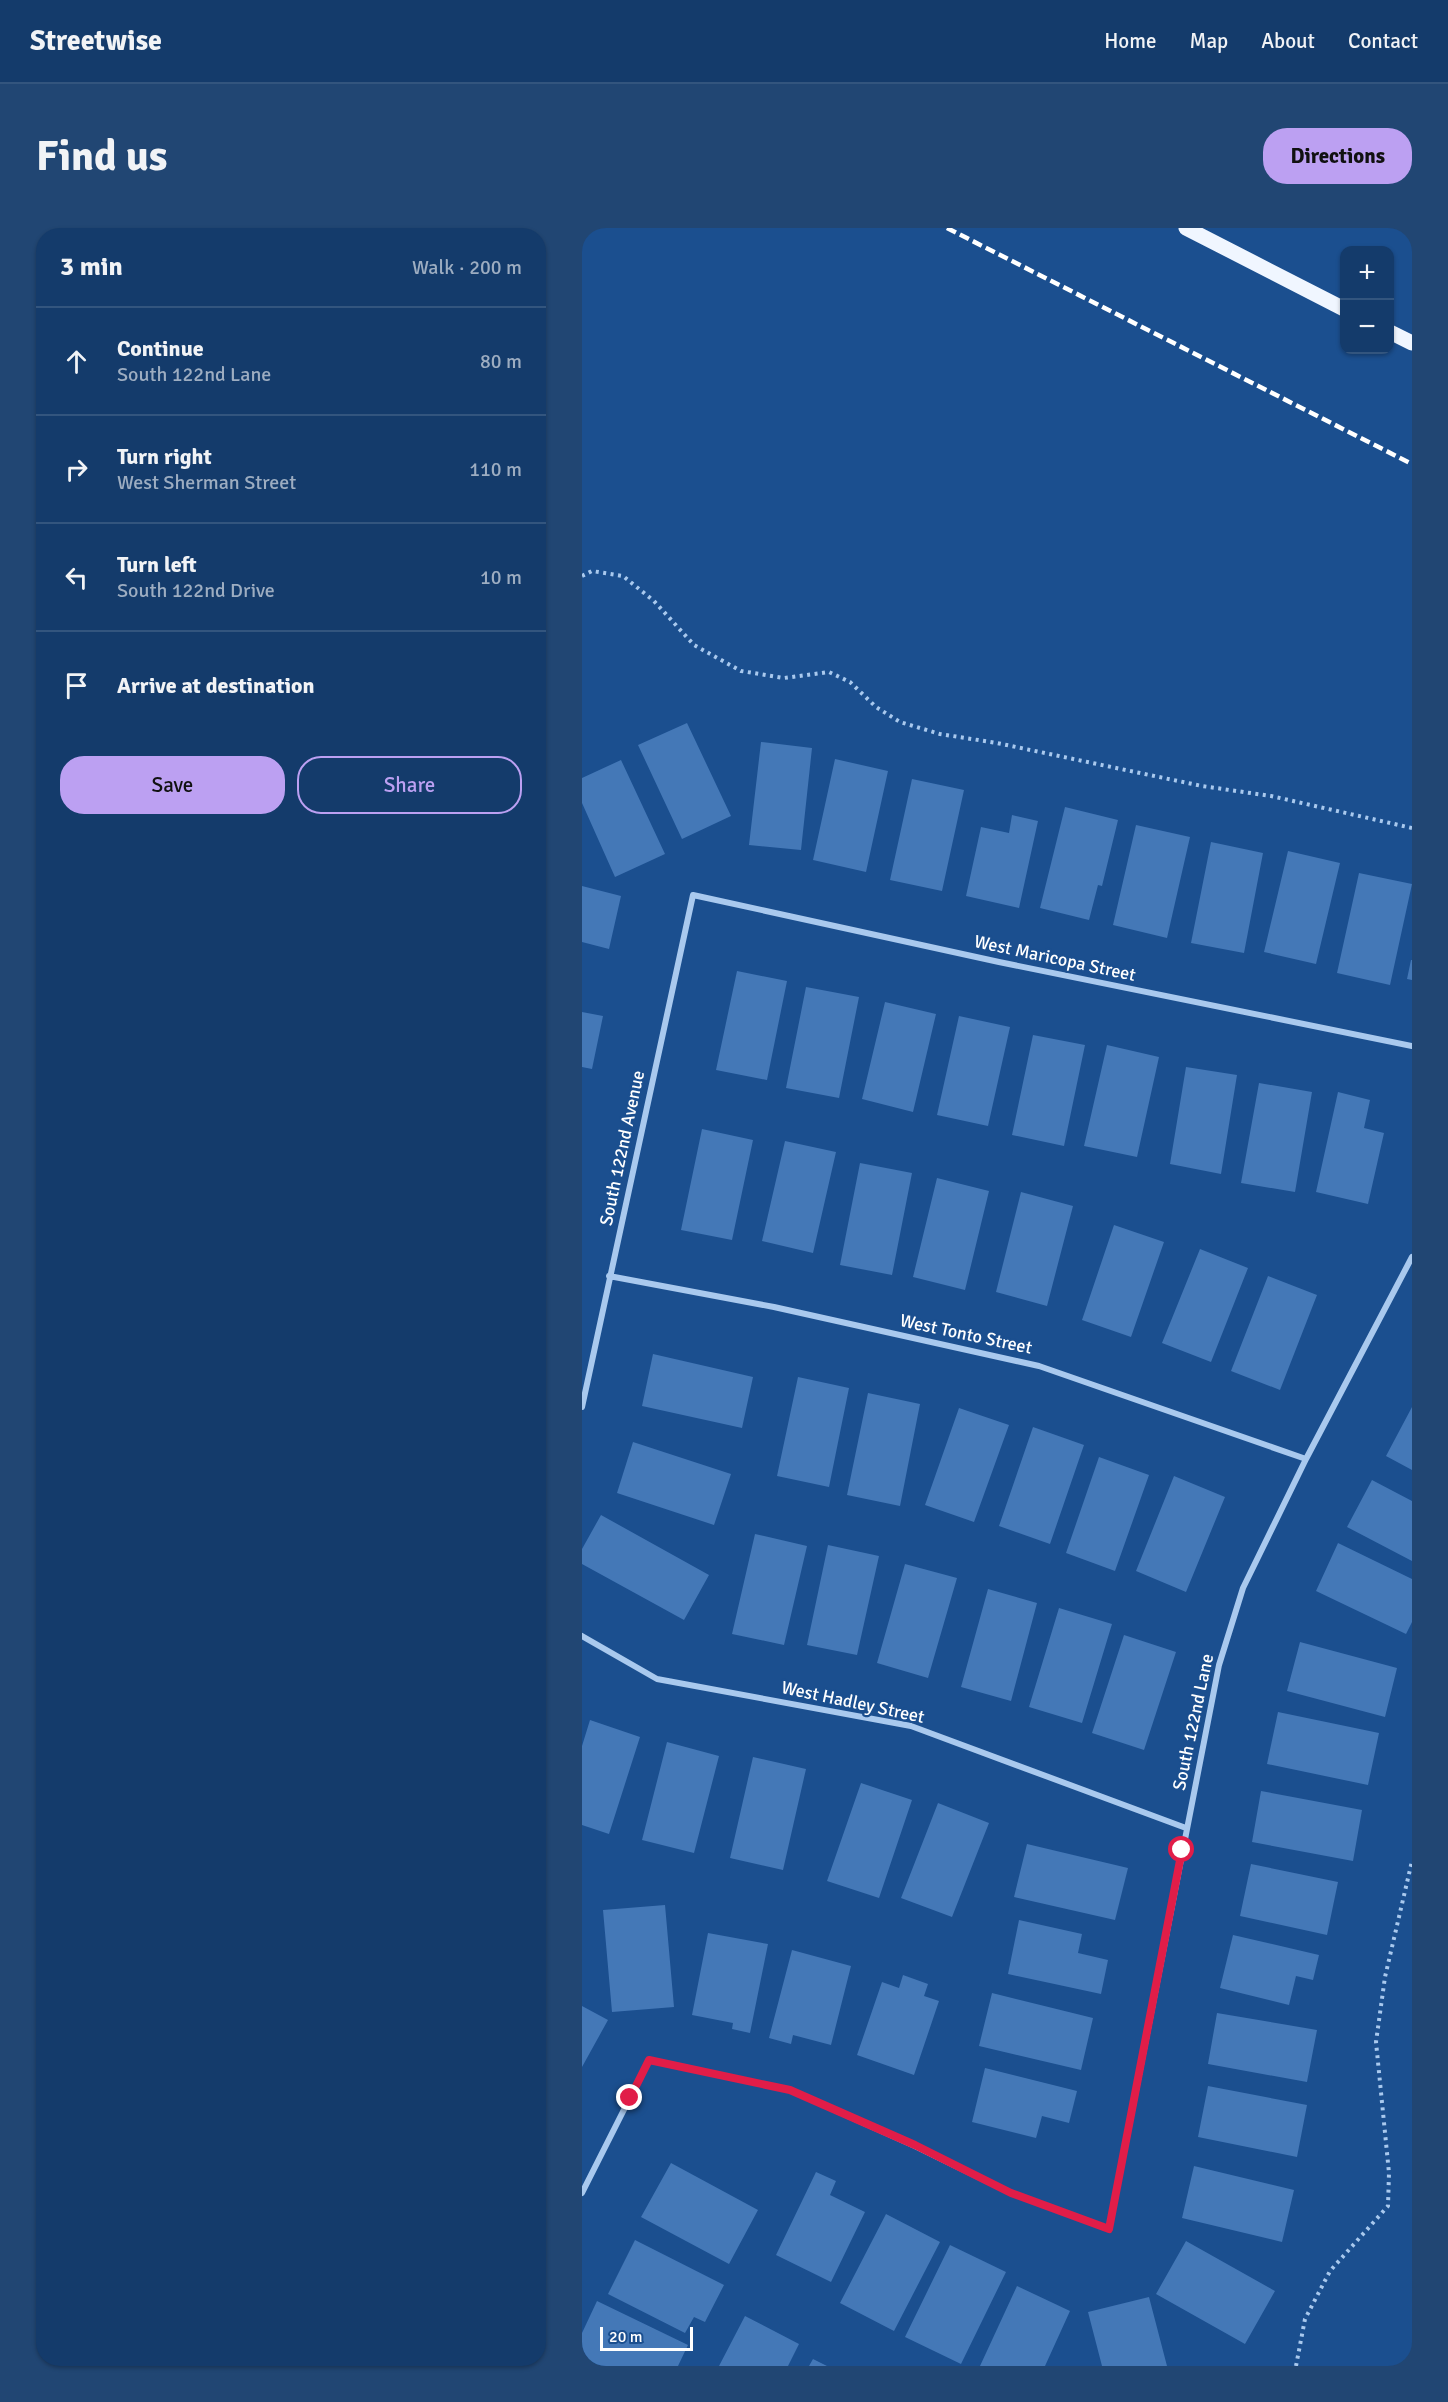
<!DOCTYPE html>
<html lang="en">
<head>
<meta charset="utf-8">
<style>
	:root { --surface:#143b6b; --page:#214673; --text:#f1f3f6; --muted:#9dadc1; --line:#33557e; --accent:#bca0f2 }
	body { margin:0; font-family:Signika,sans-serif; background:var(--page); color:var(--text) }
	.controls { position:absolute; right:18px; top:18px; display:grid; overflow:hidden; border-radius:12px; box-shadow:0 2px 4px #0004 }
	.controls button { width:54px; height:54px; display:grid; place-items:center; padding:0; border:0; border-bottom:2px solid var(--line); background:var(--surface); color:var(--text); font:30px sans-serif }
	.scale { position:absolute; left:18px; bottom:15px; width:93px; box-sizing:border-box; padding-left:6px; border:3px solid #fff; border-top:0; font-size:16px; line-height:21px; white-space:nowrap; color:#fff; -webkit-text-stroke:4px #1b4f8f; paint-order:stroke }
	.stop { position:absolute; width:18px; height:18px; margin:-14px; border:4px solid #e11d48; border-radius:50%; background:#fff }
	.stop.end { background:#e11d48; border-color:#fff; box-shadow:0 2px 6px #0008 }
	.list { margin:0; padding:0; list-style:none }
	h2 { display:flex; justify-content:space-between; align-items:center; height:78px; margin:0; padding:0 24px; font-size:26px }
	h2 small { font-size:20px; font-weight:400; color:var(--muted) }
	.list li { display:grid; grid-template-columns:39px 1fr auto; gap:18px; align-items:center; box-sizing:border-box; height:108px; padding:0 24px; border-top:2px solid var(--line) }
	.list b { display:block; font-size:22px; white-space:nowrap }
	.list p { margin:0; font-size:20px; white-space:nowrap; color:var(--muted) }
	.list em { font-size:20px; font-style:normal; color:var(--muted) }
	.actions { display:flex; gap:12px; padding:18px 24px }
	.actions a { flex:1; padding:14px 0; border:2px solid var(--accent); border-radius:24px; text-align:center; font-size:21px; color:var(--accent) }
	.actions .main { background:var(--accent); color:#111 }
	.icon { flex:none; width:33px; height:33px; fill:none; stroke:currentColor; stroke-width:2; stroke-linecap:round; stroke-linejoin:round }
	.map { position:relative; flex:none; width:830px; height:2138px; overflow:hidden; border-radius:24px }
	header { display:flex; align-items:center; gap:36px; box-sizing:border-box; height:84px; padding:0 30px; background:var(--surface); border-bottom:2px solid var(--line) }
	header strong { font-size:28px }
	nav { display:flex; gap:33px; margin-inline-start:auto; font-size:21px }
	.intro { display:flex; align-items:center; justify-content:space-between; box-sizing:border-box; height:144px; padding:0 36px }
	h1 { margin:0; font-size:42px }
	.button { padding:15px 27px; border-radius:24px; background:var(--accent); color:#111; font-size:21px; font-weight:700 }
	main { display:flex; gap:36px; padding:0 36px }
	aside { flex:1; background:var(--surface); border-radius:24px; box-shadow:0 2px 4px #0004 }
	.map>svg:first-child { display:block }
</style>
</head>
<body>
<header>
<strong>Streetwise</strong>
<nav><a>Home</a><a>Map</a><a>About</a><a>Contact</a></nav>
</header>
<div class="intro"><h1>Find us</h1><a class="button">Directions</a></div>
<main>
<aside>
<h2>3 min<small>Walk · 200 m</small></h2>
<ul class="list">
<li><svg class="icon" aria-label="ahead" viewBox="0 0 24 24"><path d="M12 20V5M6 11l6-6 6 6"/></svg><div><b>Continue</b><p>South 122nd Lane</p></div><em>80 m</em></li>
<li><svg class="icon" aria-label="right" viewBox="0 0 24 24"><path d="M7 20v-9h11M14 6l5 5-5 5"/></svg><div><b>Turn right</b><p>West Sherman Street</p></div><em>110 m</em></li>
<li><svg class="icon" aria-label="left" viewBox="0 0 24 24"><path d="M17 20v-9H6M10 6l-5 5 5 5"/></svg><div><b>Turn left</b><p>South 122nd Drive</p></div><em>10 m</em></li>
<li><svg class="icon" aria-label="arrive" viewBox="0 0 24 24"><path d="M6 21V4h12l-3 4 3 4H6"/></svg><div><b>Arrive at destination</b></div></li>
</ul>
<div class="actions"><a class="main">Save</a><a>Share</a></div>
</aside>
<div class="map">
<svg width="830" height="2138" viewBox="0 0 830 2138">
	<rect width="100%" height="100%" fill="#1b4f8f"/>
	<path fill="#4478b7" d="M 105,495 L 149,588 L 100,611 L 56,517 Z
		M 179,514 L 230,520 L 219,622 L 167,617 Z
		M 253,531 L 306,543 L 284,644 L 231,632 Z
		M 39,532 L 83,626 L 33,649 L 0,575 L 0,550 Z
		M 330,551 L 382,562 L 360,663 L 308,652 Z
		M 483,579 L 536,592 L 520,658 L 516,657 L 507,692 L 458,680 Z
		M 430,587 L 456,593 L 437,680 L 384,668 L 399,599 L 427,605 Z
		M 554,597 L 608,609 L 585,710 L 531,697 Z
		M 629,614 L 681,625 L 662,725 L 609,715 Z
		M 706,623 L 758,635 L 734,736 L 682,724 Z
		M 777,645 L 830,656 L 808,757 L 755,745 Z
		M 0,658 L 39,668 L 27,721 L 0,714 Z
		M 829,732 L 830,732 L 830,752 L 825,751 Z
		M 155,743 L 205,753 L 185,852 L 134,842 Z
		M 224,759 L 277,769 L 257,870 L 204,860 Z
		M 303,774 L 354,786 L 331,884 L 280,871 Z
		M 0,784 L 21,788 L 10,841 L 0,839 Z
		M 377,788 L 428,799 L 406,898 L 355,887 Z
		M 451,807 L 503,817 L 482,918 L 430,907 Z
		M 525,817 L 577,829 L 555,929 L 502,918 Z
		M 604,839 L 655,847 L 639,946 L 588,936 Z
		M 677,855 L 730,864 L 713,964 L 659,955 Z
		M 756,864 L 788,872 L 782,900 L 802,905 L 786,976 L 734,964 Z
		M 120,901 L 171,912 L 150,1012 L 99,1002 Z
		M 203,913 L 254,924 L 231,1025 L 180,1013 Z
		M 278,935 L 330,945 L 310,1047 L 258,1037 Z
		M 355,950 L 407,963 L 383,1062 L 331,1049 Z
		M 439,964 L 491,978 L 465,1078 L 414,1064 Z
		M 532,997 L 582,1014 L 549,1109 L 500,1092 Z
		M 618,1021 L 666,1040 L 629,1134 L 580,1115 Z
		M 686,1048 L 735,1067 L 698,1162 L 649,1143 Z
		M 71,1126 L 171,1149 L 160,1200 L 60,1178 Z
		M 216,1149 L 267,1160 L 247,1259 L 195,1248 Z
		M 286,1165 L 338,1176 L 318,1278 L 265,1267 Z
		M 830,1179 L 830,1242 L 804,1228 Z
		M 377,1180 L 427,1197 L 392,1294 L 343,1277 Z
		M 451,1199 L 502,1217 L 468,1316 L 417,1298 Z
		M 51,1214 L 149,1246 L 132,1297 L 35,1265 Z
		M 517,1229 L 567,1247 L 533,1343 L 484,1325 Z
		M 592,1248 L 643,1269 L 604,1364 L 554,1343 Z
		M 790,1252 L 830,1273 L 830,1333 L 765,1299 Z
		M 19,1287 L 127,1347 L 102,1392 L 0,1336 L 0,1321 Z
		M 173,1306 L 225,1318 L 202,1417 L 150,1406 Z
		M 756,1315 L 830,1351 L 830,1394 L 824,1406 L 734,1363 Z
		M 246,1317 L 297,1328 L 275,1427 L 225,1417 Z
		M 323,1336 L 375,1350 L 346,1450 L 295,1435 Z
		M 406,1361 L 455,1375 L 429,1473 L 379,1459 Z
		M 477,1380 L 530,1396 L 500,1495 L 447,1479 Z
		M 542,1407 L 594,1424 L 562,1522 L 510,1505 Z
		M 718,1414 L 815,1440 L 803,1489 L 705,1463 Z
		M 696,1484 L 797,1505 L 786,1557 L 685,1536 Z
		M 8,1492 L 58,1509 L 27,1606 L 0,1597 L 0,1518 Z
		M 85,1514 L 137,1528 L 112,1625 L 60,1612 Z
		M 171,1529 L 224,1541 L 201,1642 L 148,1630 Z
		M 279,1555 L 330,1572 L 297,1670 L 245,1653 Z
		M 679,1563 L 780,1582 L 771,1633 L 670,1614 Z
		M 356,1575 L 407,1595 L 370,1689 L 319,1670 Z
		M 445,1616 L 546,1640 L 533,1692 L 432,1669 Z
		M 669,1636 L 756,1654 L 745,1707 L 658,1688 Z
		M 83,1677 L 92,1779 L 30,1784 L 21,1682 Z
		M 437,1692 L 500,1706 L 496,1725 L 526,1732 L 519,1766 L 426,1746 Z
		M 126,1705 L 186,1716 L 168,1805 L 150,1801 L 151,1795 L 110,1787 Z
		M 651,1707 L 737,1727 L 731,1752 L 714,1748 L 707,1777 L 638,1760 Z
		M 210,1722 L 269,1738 L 249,1817 L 211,1807 L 209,1816 L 187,1810 Z
		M 321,1747 L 346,1756 L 342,1768 L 357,1773 L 332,1847 L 275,1827 L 300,1754 L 317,1760 Z
		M 410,1765 L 511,1790 L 499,1842 L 397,1818 Z
		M 0,1778 L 26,1792 L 0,1839 Z
		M 635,1785 L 735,1802 L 725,1854 L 626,1836 Z
		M 403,1840 L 495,1863 L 487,1895 L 460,1888 L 454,1910 L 390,1894 Z
		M 626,1858 L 725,1877 L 715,1929 L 616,1909 Z
		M 89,1935 L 176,1982 L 147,2036 L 59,1989 Z
		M 612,1938 L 712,1962 L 700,2014 L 600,1990 Z
		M 234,1944 L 254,1953 L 248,1967 L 283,1984 L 249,2054 L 194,2027 Z
		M 304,1986 L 358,2014 L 312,2103 L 258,2075 Z
		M 53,2012 L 142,2057 L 123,2094 L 112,2089 L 103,2105 L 26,2066 Z
		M 604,2013 L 693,2063 L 663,2116 L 574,2066 Z
		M 368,2017 L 424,2044 L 379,2136 L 323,2109 Z
		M 435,2058 L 488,2083 L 463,2138 L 398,2138 Z
		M 567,2069 L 585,2138 L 520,2138 L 506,2084 Z
		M 15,2073 L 106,2117 L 96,2138 L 9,2138 L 0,2134 L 0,2105 Z
		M 163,2088 L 217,2116 L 206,2138 L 137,2138 Z
		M 231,2131 L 245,2138 L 227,2138 Z"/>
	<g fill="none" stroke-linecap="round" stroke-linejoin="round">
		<path stroke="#a9c9ee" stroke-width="4" stroke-dasharray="3 4.5" stroke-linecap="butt" d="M 0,348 L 10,343 L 41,348 L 72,373 L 112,417 L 159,443 L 202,450 L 247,444 L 268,454 L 294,479 L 318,494 L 358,506 L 415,515 L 620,558 L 689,568 L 830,600
			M 714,2138 L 723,2091 L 748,2043 L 806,1978 L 807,1945 L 794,1814 L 803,1749 L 830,1633"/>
		<path stroke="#a9c9ee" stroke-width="6" d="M 27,1048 L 192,1079 L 457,1138 L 724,1231
			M 0,1179 L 111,667 L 417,734 L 830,818
			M 0,1408 L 75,1451 L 329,1498 L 604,1600
			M 0,1965 L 67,1832 L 208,1862 L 333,1918 L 429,1965 L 527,2001 L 637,1437 L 661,1360 L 724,1231 L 830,1029"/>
		<path stroke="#f0f6ff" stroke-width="15" d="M 604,0 L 762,81
			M 808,104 L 830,115"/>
		<path stroke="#fff" stroke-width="4.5" stroke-dasharray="10 4.5" stroke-linecap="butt" d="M 365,0 L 830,236"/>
	</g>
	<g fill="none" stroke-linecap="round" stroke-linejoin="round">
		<path stroke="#e11d48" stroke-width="8" d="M 48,1870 L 67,1832 L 208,1862 L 333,1917 L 429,1965 L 527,2001 L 600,1622"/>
	</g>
	<g text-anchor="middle" stroke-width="4.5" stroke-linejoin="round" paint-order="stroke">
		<g font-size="18" fill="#fff" stroke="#1b4f8f">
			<text transform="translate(473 730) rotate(12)" y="6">West Maricopa Street</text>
			<text transform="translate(40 920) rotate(-78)" y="6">South 122nd Avenue</text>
			<text transform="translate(384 1106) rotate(12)" y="6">West Tonto Street</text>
			<text transform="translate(271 1474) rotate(12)" y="6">West Hadley Street</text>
			<text transform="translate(611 1494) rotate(-78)" y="6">South 122nd Lane</text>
		</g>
	</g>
</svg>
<div class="controls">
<button>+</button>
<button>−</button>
</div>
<div class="scale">20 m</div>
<div class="stop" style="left:600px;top:1622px"></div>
<div class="stop end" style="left:48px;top:1870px"></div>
</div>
</main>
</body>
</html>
